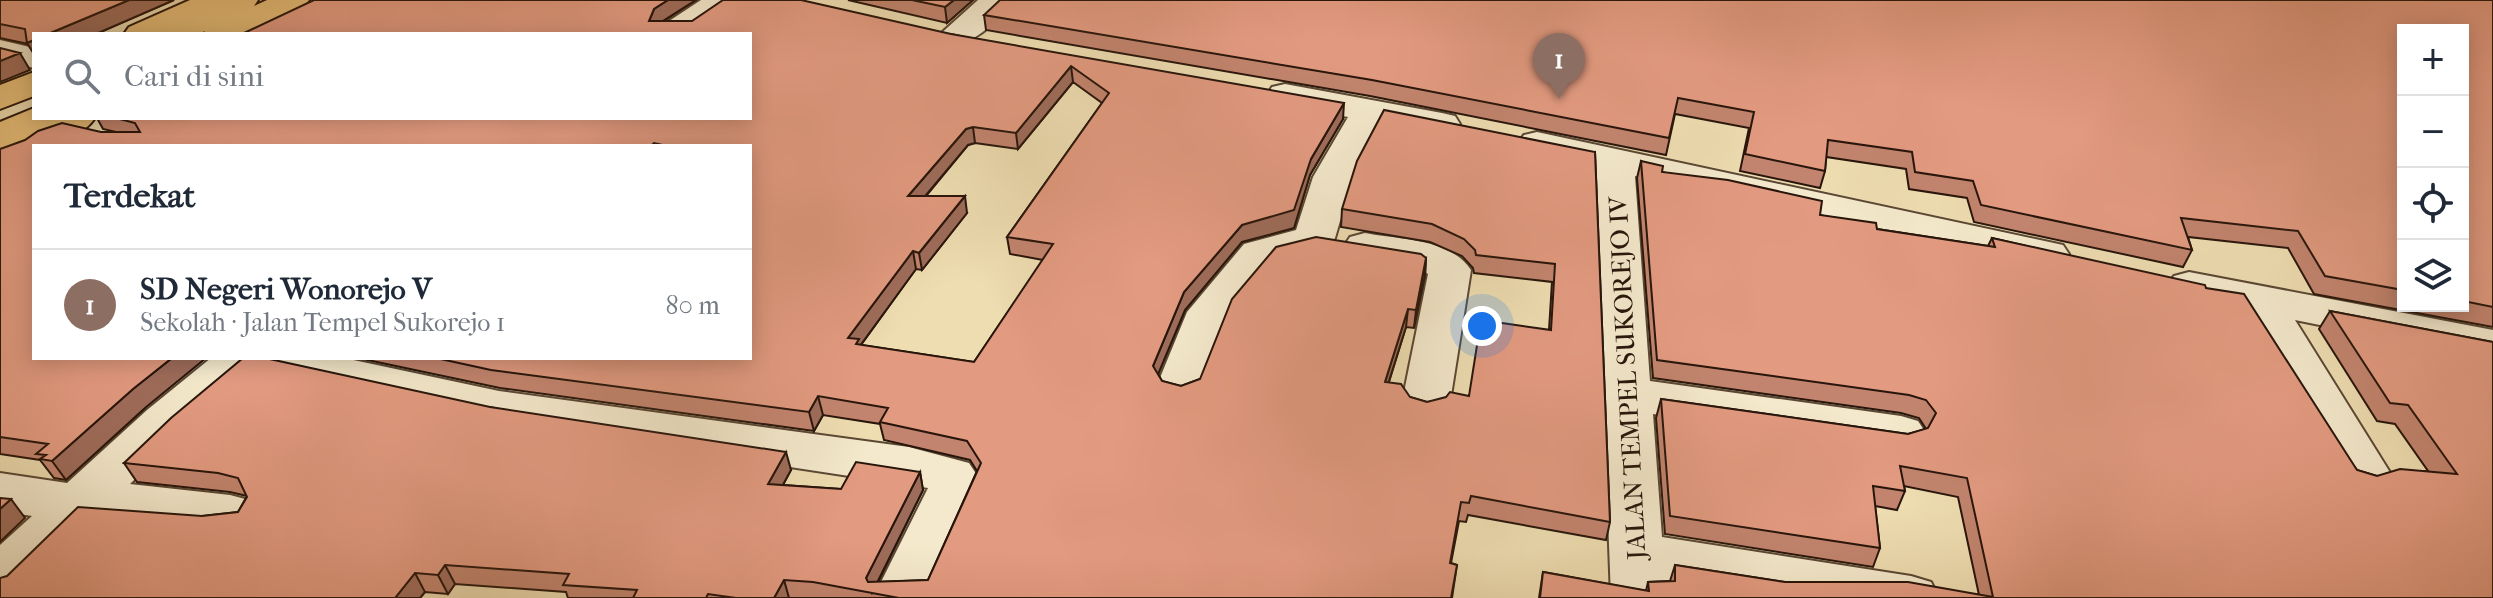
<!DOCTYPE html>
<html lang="id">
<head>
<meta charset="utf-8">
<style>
	:root { --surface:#fff; --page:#f6f6f7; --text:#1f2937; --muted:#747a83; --line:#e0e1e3; --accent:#111827 }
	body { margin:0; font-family:"IM FELL French Canon",serif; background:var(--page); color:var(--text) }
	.controls { position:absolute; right:24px; top:24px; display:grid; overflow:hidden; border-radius:0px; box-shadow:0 4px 20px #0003 }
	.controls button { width:72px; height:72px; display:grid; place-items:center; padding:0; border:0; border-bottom:2px solid var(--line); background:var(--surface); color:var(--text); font:40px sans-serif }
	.you { position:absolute; left:1482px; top:326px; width:28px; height:28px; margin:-20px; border:6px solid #fff; border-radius:50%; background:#1a73e8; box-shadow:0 0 0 12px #1a73e833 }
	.badge { display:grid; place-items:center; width:52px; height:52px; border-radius:50%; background:var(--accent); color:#fff; font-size:26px; font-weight:700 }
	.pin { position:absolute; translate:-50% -66px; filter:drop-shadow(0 2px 4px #0008) }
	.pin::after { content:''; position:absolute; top:42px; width:28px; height:24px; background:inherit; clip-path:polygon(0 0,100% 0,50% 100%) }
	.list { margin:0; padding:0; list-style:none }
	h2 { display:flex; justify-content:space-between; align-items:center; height:104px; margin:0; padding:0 32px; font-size:34px }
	h2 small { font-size:26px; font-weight:400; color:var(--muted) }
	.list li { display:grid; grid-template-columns:52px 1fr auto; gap:24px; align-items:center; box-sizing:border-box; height:112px; padding:0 32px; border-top:2px solid var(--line) }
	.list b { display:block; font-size:30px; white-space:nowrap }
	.list p { margin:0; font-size:26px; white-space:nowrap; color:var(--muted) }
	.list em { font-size:26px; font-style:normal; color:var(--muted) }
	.icon { flex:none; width:44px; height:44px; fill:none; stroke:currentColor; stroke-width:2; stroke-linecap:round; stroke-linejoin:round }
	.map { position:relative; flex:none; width:2493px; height:598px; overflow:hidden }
	.search { position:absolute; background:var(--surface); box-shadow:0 4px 20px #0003; left:32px; top:32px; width:720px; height:88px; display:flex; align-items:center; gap:20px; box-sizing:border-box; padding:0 28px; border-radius:0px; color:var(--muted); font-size:30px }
	.panel { position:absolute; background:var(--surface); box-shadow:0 4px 20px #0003; left:32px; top:144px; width:720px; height:216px; border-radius:0px }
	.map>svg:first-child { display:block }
</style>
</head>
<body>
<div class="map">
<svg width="2493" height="598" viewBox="0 0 2493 598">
	<rect width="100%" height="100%" fill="#eeddb1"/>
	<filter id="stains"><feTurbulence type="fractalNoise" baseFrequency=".0025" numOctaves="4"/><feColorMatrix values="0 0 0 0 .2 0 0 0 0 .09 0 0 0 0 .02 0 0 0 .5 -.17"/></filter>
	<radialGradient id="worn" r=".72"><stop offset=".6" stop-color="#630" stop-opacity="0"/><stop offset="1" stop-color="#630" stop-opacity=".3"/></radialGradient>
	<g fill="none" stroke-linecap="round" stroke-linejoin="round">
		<defs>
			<path id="minor" d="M 701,0 L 738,0 L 733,7 L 694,34 L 655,34 L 660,27 Z
				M 978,0 L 1014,0 C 999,21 968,51 942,44 L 937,37 Z
				M 0,40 L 34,48 L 34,68 L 0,60 Z
				M 1285,84 L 1442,113 L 1455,116 L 1460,124 L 1455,132 L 1442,135 L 1381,124 L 1353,177 L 1335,238 L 1329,247 L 1274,262 L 1230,315 L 1198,396 L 1181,401 L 1164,396 L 1157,385 L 1187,312 L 1244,244 L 1296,230 L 1313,177 L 1348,117 L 1272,103 L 1267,95 L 1272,87 Z
				M 1537,132 L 2063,245 L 2069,254 L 2063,263 L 2048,267 L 1635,176 L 1650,381 L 1901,416 L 1918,421 L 1926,433 L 1918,445 L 1901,450 L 1653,414 L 1662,537 L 1911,576 L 1931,582 L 1939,598 L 1778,598 L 1666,580 L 1667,598 L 1611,598 L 1595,167 L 1524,151 L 1518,143 L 1524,135 Z
				M 1365,233 C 1400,240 1450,238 1471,270 L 1450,402 L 1443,413 L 1426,418 L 1409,413 L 1402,402 L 1428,274 L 1420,268 L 1350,255 L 1344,246 L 1350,237 Z
				M 2189,272 L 2493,330 L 2493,360 L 2295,320 L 2391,474 L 2383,487 L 2365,492 L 2347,487 L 2244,309 L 2174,294 L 2167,285 L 2174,276 Z
				M 211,358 L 344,358 L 499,391 L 909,447 L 969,463 L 981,481 L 980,488 L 929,598 L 873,598 L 928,488 L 499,423 L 257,369 L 181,434 L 130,484 L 230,495 L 249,500 L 256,514 L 249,528 C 210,540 137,522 91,523 L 20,593 L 0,598 L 0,545 L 32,516 L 0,511 L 0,473 L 67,483 L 147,410 Z"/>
			<path id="primary" d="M 190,0 L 233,0 L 228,7 L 168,34 L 124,34 L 129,27 Z
				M 34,72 L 34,96 L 0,109 L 0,85 Z
				M 48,118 L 95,118 C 84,135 54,146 34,146 L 34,154 L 0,167 L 0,141 Z"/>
			<path id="trunk" d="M 217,0 L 258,0 L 254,6 L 267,0 L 309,0 L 304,7 L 246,34 L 202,34 L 205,31 L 198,34 L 155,34 L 160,27 Z
				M 34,108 L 34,118 L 56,118 L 51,126 L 0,147 L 0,122 Z"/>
		</defs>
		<use href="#minor" stroke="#5a4734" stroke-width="4"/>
		<use href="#primary" stroke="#28150b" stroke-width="4"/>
		<use href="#trunk" stroke="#28150b" stroke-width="4"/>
		<use href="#minor" fill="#f4e9cc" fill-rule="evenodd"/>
		<use href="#primary" fill="#e7be78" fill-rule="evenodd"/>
		<use href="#trunk" fill="#e7be78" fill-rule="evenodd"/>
	</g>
	<path fill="#c2846e" stroke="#28150b" stroke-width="2" fill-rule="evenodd" d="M 0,0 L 174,0 L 96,34 L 34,34 L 34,54 L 28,44 L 0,38 Z
		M 696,0 L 664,21 L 951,34 L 1343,119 L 1310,175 L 1294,228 L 1242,242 L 1185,310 L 1158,374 L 1162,381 L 1181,386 L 1200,379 L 1426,258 L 1425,275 L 1414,328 L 1406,327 L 1389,382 L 1410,397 L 1427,402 L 1469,396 L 1549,330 L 1552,282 L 1474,273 L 1473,268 L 1462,256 L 1430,242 L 1341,227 L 1342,209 L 1595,152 L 1610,522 L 1606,540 L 1468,515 L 1466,522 L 1459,521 L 1451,563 L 1457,565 L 1452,598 L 568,598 L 566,592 L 455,584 L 448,594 L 425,592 L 420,598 L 0,598 L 202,516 L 238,512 L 247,496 L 230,492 L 137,482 L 124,463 L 490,407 L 791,470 L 783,485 L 841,489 L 920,472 L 923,490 L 878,582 L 928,580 L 977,471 L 970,460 L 884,440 L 880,424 L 823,415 L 814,431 L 500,388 L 358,358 L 750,358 L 750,146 L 34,146 L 145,408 L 66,480 L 54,478 L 40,460 L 0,454 L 0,149 L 101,132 L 116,132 L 103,129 L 97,118 L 750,118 L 242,34 ZM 1073,82 L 1102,103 L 1007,237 L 1010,254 L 1043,260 L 974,362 L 861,345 L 916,269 L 922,270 L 967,213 L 926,196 L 968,145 L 975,143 L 1018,149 Z
		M 848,0 L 973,0 L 947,23 Z
		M 2493,0 L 2493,327 L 2314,294 L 2288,248 L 2188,237 L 2192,250 L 2183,267 L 1974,222 L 1967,198 L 1909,189 L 1906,169 L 1826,157 L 1825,171 L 1820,188 L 1740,171 L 1749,128 L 1675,114 L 1666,155 L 1370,96 L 986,30 L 984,15 ZM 2403,30 L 2463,30 L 2463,306 L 2403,306 Z
		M 1641,161 L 1662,172 L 1820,215 L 1877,229 L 1988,246 L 1992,238 L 2206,288 L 2357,470 L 2377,476 L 2428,471 L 2395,424 L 2377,421 L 2319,329 L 2330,311 L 2493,342 L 2493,598 L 1539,598 L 1543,572 L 1646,591 L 1648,582 L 1670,581 L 1675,565 L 1785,582 L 1979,595 L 1958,497 L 1904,486 L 1905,491 L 1897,510 L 1875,506 L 1880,548 L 1873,567 L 1665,534 L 1656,418 L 1661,399 L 1908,434 L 1926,429 L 1919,418 L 1901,413 L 1653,378 L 1637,178 Z"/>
	<path fill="#9e6c5a" stroke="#28150b" stroke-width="2" d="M 129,0 L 174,0 L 96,34 L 48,34 Z
		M 668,0 L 696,0 L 658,24 L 649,21 L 654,9 Z
		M 954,0 L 973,0 L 947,23 L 945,7 Z
		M 34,40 L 34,54 L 27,43 Z
		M 20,53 L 30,70 L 0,82 L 0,61 Z
		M 1071,66 L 1073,82 L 1018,149 L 1016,133 Z
		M 1344,103 L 1343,119 L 1310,175 L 1294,228 L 1242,242 L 1185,310 L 1154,384 L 1153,366 L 1184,292 L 1242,225 L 1311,159 Z
		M 973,127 L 975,143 L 968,145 L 911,213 L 908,196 L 966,129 Z
		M 965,196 L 967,213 L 922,270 L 919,253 Z
		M 913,251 L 916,269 L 860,346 L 863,357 L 848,338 Z
		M 1426,258 L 1425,275 L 1414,328 L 1416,310 Z
		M 1408,309 L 1406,327 L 1383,400 L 1385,382 Z
		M 172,358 L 206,358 L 145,408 L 66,480 L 52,461 L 133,389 Z
		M 818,396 L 823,415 L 814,431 L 809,412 Z
		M 786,452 L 791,470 L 773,503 L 768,484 Z
		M 920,472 L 923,490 L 872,593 L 866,578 Z
		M 11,499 L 25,518 L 0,542 L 0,509 Z
		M 445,565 L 455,584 L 448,594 L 438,575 Z
		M 415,573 L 425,592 L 420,598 L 395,598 Z
		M 784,580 L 789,598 L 774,598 Z"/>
	<path fill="#e29a80" stroke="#28150b" stroke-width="2" fill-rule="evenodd" d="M 0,0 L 129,0 L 48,34 L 34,34 L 34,40 L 27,43 L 25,29 L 0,24 Z
		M 314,0 L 668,0 L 654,9 L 649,21 L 692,21 L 723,0 L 801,0 L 951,34 L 1344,103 L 1311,159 L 1294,210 L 1242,225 L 1184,292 L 1153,366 L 1162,381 L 1181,386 L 1200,379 L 1232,299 L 1276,247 L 1316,237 L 1421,254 L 1426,258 L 1416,310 L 1408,309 L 1385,382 L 1401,384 L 1410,397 L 1427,402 L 1446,397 L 1450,392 L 1469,396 L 1481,320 L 1551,330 L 1555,264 L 1476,255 L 1475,250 L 1464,239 L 1432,224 L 1342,209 L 1357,161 L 1384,110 L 1595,152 L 1610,522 L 1471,496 L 1469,503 L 1461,502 L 1450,563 L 1457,565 L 1451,598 L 899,598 L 813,582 L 784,580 L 774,598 L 736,598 L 708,594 L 706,598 L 633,598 L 637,590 L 563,585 L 569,574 L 445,565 L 438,575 L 415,573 L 395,598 L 0,598 L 0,578 L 7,576 L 78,507 L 202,516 L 238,512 L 247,497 L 238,478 L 218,473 L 124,463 L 171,418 L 243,358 L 265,358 L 490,407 L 786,452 L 768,484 L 841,489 L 856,462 L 920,472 L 866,578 L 868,582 L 928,580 L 981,463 L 967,441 L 880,422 L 888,408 L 818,396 L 809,412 L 491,370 L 436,358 L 750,358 L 750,146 L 667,146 L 654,143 L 651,146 L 34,146 L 34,358 L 172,358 L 133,389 L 52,461 L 40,459 L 46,455 L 36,454 L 48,444 L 0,437 L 0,149 L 25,140 L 38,131 L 62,123 L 101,132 L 140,132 L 135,123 L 116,118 L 750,118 L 750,34 L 242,34 ZM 1071,66 L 1109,93 L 1007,237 L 1053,244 L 974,362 L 856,344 L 859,339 L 848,338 L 913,251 L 919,253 L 965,196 L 908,196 L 966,129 L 973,127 L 1016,133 Z
		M 912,0 L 954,0 L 945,7 Z
		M 1000,0 L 2493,0 L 2493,307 L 2463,301 L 2463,30 L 2403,30 L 2403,290 L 2325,276 L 2298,231 L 2181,218 L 2192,250 L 1981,205 L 1973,181 L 1915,172 L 1912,152 L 1828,140 L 1825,171 L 1745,154 L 1754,112 L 1678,98 L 1669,138 L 1372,80 L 984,15 Z
		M 0,48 L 20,53 L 0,61 Z
		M 1641,161 L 1663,166 L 1662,172 L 1728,180 L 1822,201 L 1820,215 L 1876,223 L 1877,229 L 1995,247 L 1992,238 L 2205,285 L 2206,288 L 2244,294 L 2357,470 L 2377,476 L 2400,469 L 2457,474 L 2408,405 L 2390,403 L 2330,311 L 2493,342 L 2493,598 L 1540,598 L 1543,572 L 1649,591 L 1648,582 L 1675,581 L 1675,565 L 1785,582 L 1908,582 L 1993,597 L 1967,478 L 1900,466 L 1905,491 L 1873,486 L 1880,548 L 1670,516 L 1661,399 L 1908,434 L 1928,428 L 1936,413 L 1926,400 L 1909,395 L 1657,360 Z
		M 0,498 L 11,499 L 0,509 Z"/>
	<g text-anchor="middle" stroke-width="8" stroke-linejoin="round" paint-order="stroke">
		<g font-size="26" fill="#28150b" stroke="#f4e9cc">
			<text transform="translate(1627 378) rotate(-93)" y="9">JALAN TEMPEL SUKOREJO IV</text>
		</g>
	</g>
	<rect width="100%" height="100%" filter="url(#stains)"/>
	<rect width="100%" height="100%" fill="url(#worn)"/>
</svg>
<div class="controls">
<button>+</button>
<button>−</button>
<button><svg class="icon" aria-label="locate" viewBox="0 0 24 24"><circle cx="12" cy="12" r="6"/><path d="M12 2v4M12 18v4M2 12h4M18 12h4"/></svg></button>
<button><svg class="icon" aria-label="layers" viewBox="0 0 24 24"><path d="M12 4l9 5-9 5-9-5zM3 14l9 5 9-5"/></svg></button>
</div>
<div class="you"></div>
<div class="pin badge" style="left:1559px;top:99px;background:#8d6e63">1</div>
<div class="search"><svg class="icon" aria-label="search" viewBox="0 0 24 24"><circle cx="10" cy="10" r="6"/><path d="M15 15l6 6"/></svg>Cari di sini</div>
<section class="panel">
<h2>Terdekat<small></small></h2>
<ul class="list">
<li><span class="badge" style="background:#8d6e63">1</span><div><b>SD Negeri Wonorejo V</b><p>Sekolah · Jalan Tempel Sukorejo 1</p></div><em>80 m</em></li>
</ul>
</section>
</div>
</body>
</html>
